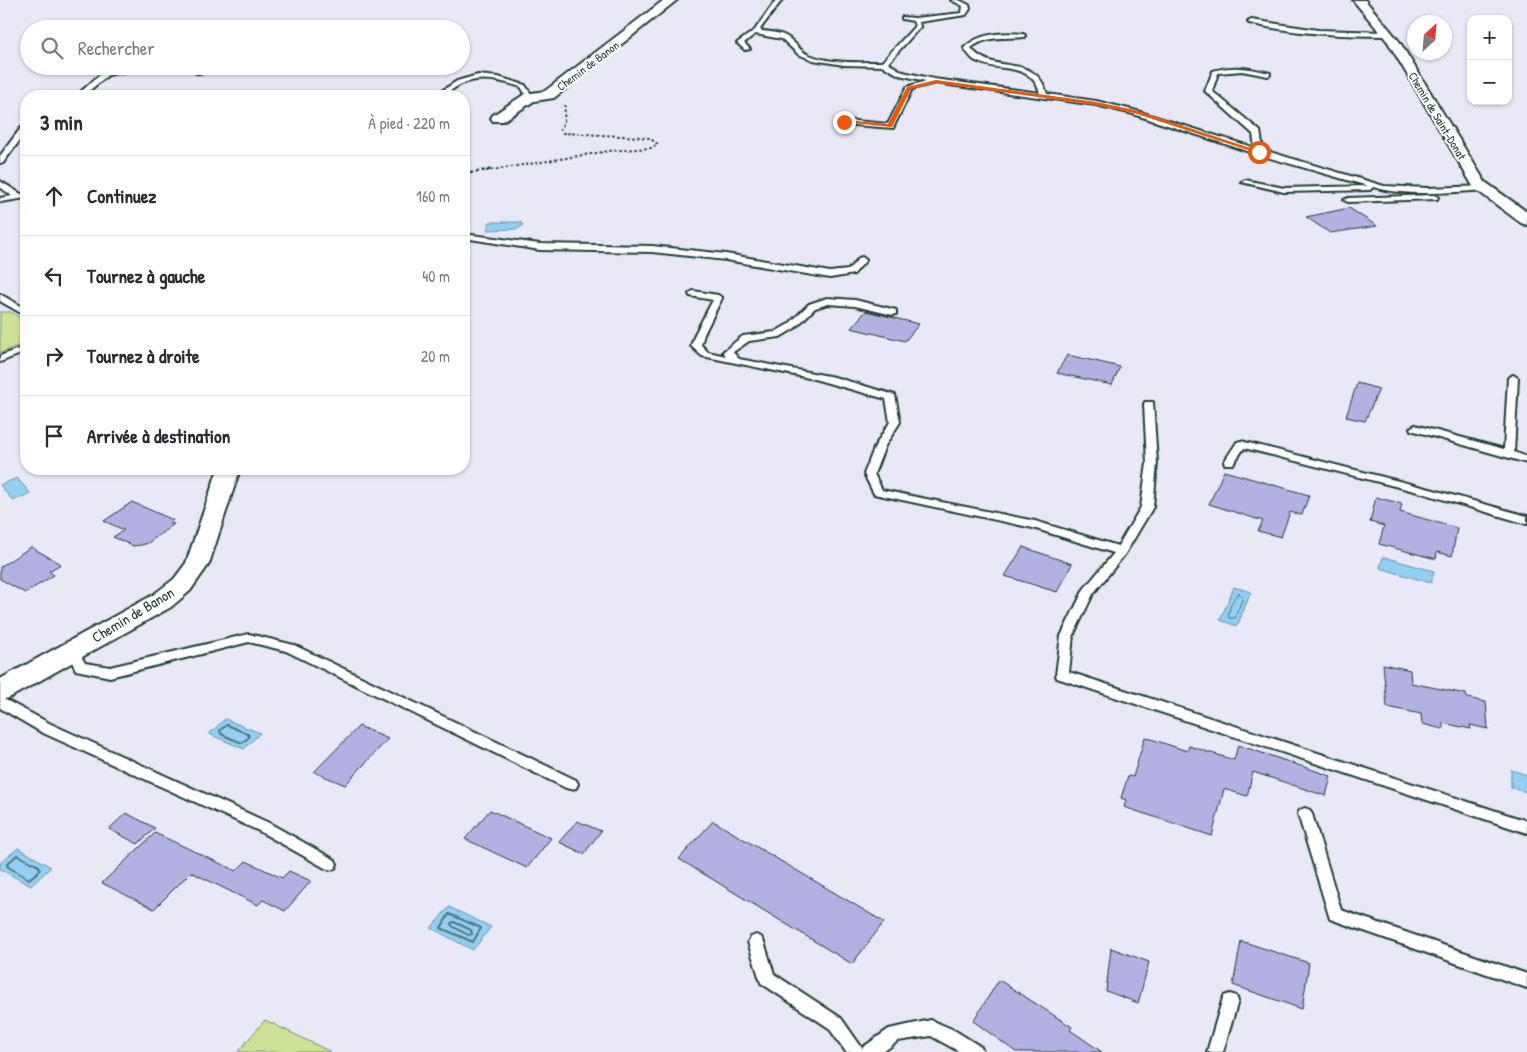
<!DOCTYPE html>
<html lang="fr">
<head>
<meta charset="utf-8">
<style>
	:root { --surface:#fff; --page:#f7f7f7; --text:#2b2b33; --muted:#7c7c81; --line:#e1e1e2 }
	body { margin:0; font-family:"Patrick Hand",sans-serif; background:var(--page); color:var(--text) }
	.controls { position:absolute; right:15px; top:15px; display:grid; overflow:hidden; border-radius:10px; box-shadow:0 1px 4px #0004 }
	.controls button { width:45px; height:45px; display:grid; place-items:center; padding:0; border:0; border-bottom:1px solid var(--line); background:var(--surface); color:var(--text); font:25px sans-serif }
	.compass { position:absolute; left:1407px; top:15px; width:45px; height:45px; border-radius:50%; background:var(--surface); box-shadow:0 1px 4px #0004; rotate:26deg }
	.stop { position:absolute; width:15px; height:15px; margin:-11px; border:4px solid #ea580c; border-radius:50%; background:#fff }
	.stop.end { background:#ea580c; border-color:#fff; box-shadow:0 1px 5px #0008 }
	.list { margin:0; padding:0; list-style:none }
	h2 { display:flex; justify-content:space-between; align-items:center; height:65px; margin:0; padding:0 20px; font-size:21px }
	h2 small { font-size:16px; font-weight:400; color:var(--muted) }
	.list li { display:grid; grid-template-columns:32px 1fr auto; gap:15px; align-items:center; box-sizing:border-box; height:80px; padding:0 20px; border-top:1px solid var(--line) }
	.list b { display:block; font-size:19px; white-space:nowrap }
	.list em { font-size:16px; font-style:normal; color:var(--muted) }
	.icon { flex:none; width:28px; height:28px; fill:none; stroke:currentColor; stroke-width:2; stroke-linecap:round; stroke-linejoin:round }
	.map { position:relative; flex:none; width:1527px; height:1052px; overflow:hidden }
	.search { position:absolute; background:var(--surface); box-shadow:0 1px 4px #0004; left:20px; top:20px; width:450px; height:55px; display:flex; align-items:center; gap:12px; box-sizing:border-box; padding:0 18px; border-radius:28px; color:var(--muted); font-size:19px }
	.panel { position:absolute; background:var(--surface); box-shadow:0 1px 4px #0004; left:20px; top:90px; width:450px; height:385px; border-radius:20px }
	.map>svg:first-child { display:block }
</style>
</head>
<body>
<div class="map">
<svg width="1527" height="1052" viewBox="0 0 1527 1052">
	<rect width="100%" height="100%" fill="#e8e8f7"/>
	<filter id="ink" filterUnits="userSpaceOnUse"><feTurbulence type="fractalNoise" baseFrequency=".02" numOctaves="2"/><feDisplacementMap in="SourceGraphic" scale="10" xChannelSelector="R" yChannelSelector="G"/><feConvolveMatrix kernelMatrix="1 2 1 2 8 2 1 2 1" color-interpolation-filters="sRGB"/></filter>
	<g filter="url(#ink)">
		<path fill="#cde297" stroke="#769066" d="M 0,312 L 11,312 L 26,322 L 26,343 L 0,353 Z
			M 265,1020 L 331,1052 L 238,1052 Z"/>
		<path fill="#93cff3" stroke="#6595a7" d="M 490,222 L 520,222 L 523,225 L 518,229 L 487,230 Z
			M 17,478 L 30,493 L 13,501 L 0,485 Z
			M 1383,557 L 1434,571 L 1431,583 L 1380,568 Z
			M 1234,587 L 1251,592 L 1237,626 L 1220,620 Z
			M 225,719 L 260,733 L 244,749 L 209,734 Z
			M 1511,770 L 1527,775 L 1527,792 L 1511,788 Z
			M 18,848 L 51,867 L 31,886 L 0,869 L 0,863 Z
			M 449,907 L 491,927 L 473,950 L 431,928 Z"/>
		<g fill="none" stroke-linecap="round" stroke-linejoin="round">
			<path stroke="#4d7780" stroke-width="1" d="M 1239,593 L 1243,597 L 1235,618 L 1229,618 C 1227,611 1233,597 1239,593 Z"/>
			<path stroke="#4d7780" stroke-width="2" d="M 227,725 L 248,734 L 249,737 L 242,743 L 221,734 L 220,730 Z
				M 17,855 L 39,866 L 40,870 L 29,879 L 8,867 L 7,864 Z
				M 449,914 L 481,928 L 473,942 L 441,928 Z
				M 454,922 L 471,930 L 472,934 L 468,935 L 452,926 L 451,923 Z"/>
		</g>
		<path fill="#b3b1e3" stroke="#1f3d34" d="M 1349,208 L 1377,226 L 1330,233 L 1306,217 Z
			M 866,311 L 919,324 L 905,341 L 851,328 Z
			M 1067,355 L 1095,361 L 1120,367 L 1112,385 L 1057,373 Z
			M 1357,383 L 1379,389 L 1365,421 L 1346,417 Z
			M 1224,471 L 1309,495 L 1302,515 L 1290,512 L 1281,537 L 1258,531 L 1263,521 L 1209,504 Z
			M 1376,497 L 1402,504 L 1400,512 L 1457,528 L 1452,556 L 1437,552 L 1436,559 L 1379,544 L 1384,526 L 1370,522 Z
			M 132,502 L 173,520 L 169,523 L 174,524 L 148,543 L 141,545 L 133,546 L 113,537 L 124,530 L 104,521 Z
			M 31,547 L 61,564 L 49,571 L 54,575 L 25,593 L 0,579 L 0,567 Z
			M 1023,547 L 1072,564 L 1057,592 L 1005,576 Z
			M 1383,664 L 1410,670 L 1411,683 L 1466,694 L 1467,698 L 1486,702 L 1488,729 L 1470,725 L 1471,729 L 1443,723 L 1443,729 L 1422,724 L 1421,714 L 1387,707 Z
			M 359,726 L 388,739 L 345,785 L 314,772 Z
			M 1145,737 L 1187,751 L 1189,746 L 1234,760 L 1238,745 L 1331,776 L 1326,796 L 1253,772 L 1247,796 L 1224,789 L 1212,836 L 1124,807 L 1126,800 L 1121,798 L 1128,776 L 1133,777 Z
			M 490,810 L 551,838 L 527,868 L 465,839 Z
			M 126,813 L 155,828 L 138,844 L 109,829 Z
			M 577,821 L 601,831 L 584,854 L 559,842 Z
			M 713,821 L 884,922 L 852,964 L 679,859 Z
			M 155,833 L 236,871 L 246,861 L 282,878 L 289,871 L 311,881 L 285,911 L 263,900 L 258,905 L 191,872 L 154,909 L 102,883 Z
			M 1241,941 L 1309,963 L 1302,1009 L 1233,985 Z
			M 1111,948 L 1149,962 L 1138,1003 L 1106,991 Z
			M 999,980 L 1072,1027 L 1070,1030 L 1102,1052 L 1016,1052 L 973,1021 Z"/>
		<g fill="none" stroke-linecap="round" stroke-linejoin="round">
			<defs>
				<path id="service" d="M 776,0 L 782,0 L 760,29 L 762,31 C 772,32 784,33 791,40 C 797,45 801,52 809,55 C 832,64 858,62 882,62 L 915,26 L 913,21 L 902,19 L 902,17 L 915,18 L 962,13 L 963,6 L 951,0 L 959,0 L 969,5 L 970,9 L 966,15 L 919,22 L 920,27 L 888,63 L 903,72 L 934,79 L 1040,93 C 1031,60 998,74 974,60 C 970,57 967,52 964,48 C 979,33 1003,32 1023,34 L 1025,35 L 1025,37 C 1005,39 988,35 971,48 C 993,77 1035,51 1047,94 L 1096,101 L 1137,111 L 1255,148 L 1253,134 L 1205,91 L 1213,71 C 1233,65 1250,68 1270,73 L 1270,75 L 1268,76 L 1242,71 L 1218,73 L 1212,91 L 1260,131 L 1263,150 L 1384,186 L 1427,188 L 1487,186 L 1491,188 L 1487,190 C 1452,192 1407,197 1373,187 L 1370,190 L 1284,192 L 1241,182 L 1245,180 L 1284,188 L 1368,186 L 1256,154 L 1133,114 L 1096,105 L 935,83 L 912,89 L 893,128 L 841,124 L 840,122 L 844,120 L 888,124 L 907,87 L 926,81 L 899,75 L 883,66 L 844,65 L 813,60 L 798,54 L 782,39 L 755,34 L 744,43 L 750,49 L 745,50 L 737,43 L 755,30 Z
					M 1251,20 L 1318,30 L 1386,32 L 1389,34 L 1386,36 C 1340,36 1294,34 1249,23 L 1248,22 Z
					M 105,66 L 111,66 L 110,70 L 134,66 L 150,66 L 108,75 L 83,96 L 76,96 L 103,72 Z
					M 203,66 L 209,66 L 210,68 L 200,73 L 196,73 L 196,71 Z
					M 478,75 L 498,77 L 525,85 L 533,97 L 528,98 L 521,87 C 501,81 482,75 462,84 C 452,88 445,97 434,96 L 457,81 Z
					M 23,125 L 26,125 L 26,132 L 3,163 L 0,163 L 0,156 Z
					M 0,181 L 21,194 L 26,194 L 26,198 L 0,202 L 0,198 L 12,196 L 0,187 Z
					M 1434,195 L 1438,197 L 1437,199 L 1348,202 L 1344,200 L 1348,198 Z
					M 464,234 L 540,244 L 652,246 L 726,254 L 830,272 L 848,270 L 859,258 L 862,257 L 866,260 L 854,274 L 830,278 L 726,260 L 652,252 L 540,250 L 464,238 Z
					M 693,291 L 718,295 L 722,298 L 704,334 L 701,345 L 708,352 L 726,356 L 723,352 L 725,350 L 743,336 L 775,332 L 789,324 L 809,304 L 827,298 L 855,300 L 896,310 L 896,314 L 893,315 L 855,306 L 828,304 L 815,308 L 795,328 L 780,337 L 749,341 L 733,352 L 739,359 L 834,377 L 895,395 L 900,422 L 885,446 L 874,474 L 882,490 L 1035,521 L 1118,546 L 1141,507 L 1147,463 L 1144,404 L 1145,402 L 1153,402 L 1157,463 L 1153,507 L 1125,554 L 1093,594 L 1073,636 L 1069,672 L 1527,821 L 1527,833 L 1057,678 L 1056,675 L 1061,636 L 1084,589 L 1114,553 L 1033,528 L 874,494 L 864,474 L 875,446 L 890,422 L 886,399 L 814,379 L 702,356 L 691,346 L 695,334 L 713,300 L 690,296 L 689,294 Z
					M 0,294 L 26,309 L 26,316 L 0,301 Z
					M 26,346 L 26,352 L 0,362 L 0,356 Z
					M 1513,375 L 1518,378 L 1514,452 L 1527,457 L 1527,463 L 1411,430 L 1410,428 L 1415,425 L 1504,449 L 1508,378 Z
					M 1241,441 L 1430,489 L 1527,516 L 1527,524 L 1422,493 L 1244,448 L 1233,464 L 1225,464 L 1224,462 L 1237,442 Z
					M 249,634 L 294,645 L 576,780 L 578,784 L 576,788 L 571,789 L 566,788 L 286,651 L 249,642 L 110,677 L 76,670 L 66,650 L 68,647 L 76,647 L 85,663 L 110,667 Z
					M 0,697 L 51,724 L 269,823 L 335,860 L 337,864 L 335,868 L 330,870 L 325,868 L 259,831 L 41,732 L 0,708 Z
					M 1305,808 L 1310,810 L 1312,814 L 1341,910 L 1527,974 L 1527,988 L 1330,919 L 1298,814 L 1300,810 Z
					M 756,935 L 761,937 L 764,942 L 774,974 L 841,1018 L 862,1048 L 889,1029 L 931,1020 L 954,1030 L 981,1047 L 983,1052 L 960,1052 L 931,1036 L 898,1041 L 883,1052 L 846,1052 L 829,1028 L 761,983 L 748,942 L 751,937 Z
					M 1230,994 L 1236,996 L 1238,1001 L 1223,1052 L 1207,1052 L 1222,1001 L 1224,996 Z"/>
				<path id="minor" d="M 664,0 L 677,0 L 554,98 L 534,101 L 503,121 L 493,121 L 491,118 L 493,115 L 525,94 L 545,91 Z
					M 1353,0 L 1365,0 L 1399,41 L 1485,182 L 1527,212 L 1527,225 L 1521,223 L 1474,188 L 1388,42 Z
					M 218,469 L 240,469 L 209,564 L 190,591 L 171,607 L 9,698 L 0,700 L 0,679 L 153,595 L 174,579 L 186,563 Z"/>
			</defs>
			<use href="#service" stroke="#1f3d34" stroke-width="4"/>
			<use href="#minor" stroke="#1f3d34" stroke-width="4"/>
			<path stroke="#1f3d34" stroke-width="2" stroke-dasharray="2.5 2.5" stroke-linecap="butt" d="M 486,171 L 609,151 L 651,148 L 658,144 L 649,138 L 641,137 L 563,133 L 560,130 L 564,122 L 565,105"/>
			<path stroke="#1f3d34" stroke-width="2.5" stroke-dasharray="3 3" stroke-linecap="butt" d="M 464,174 L 493,169"/>
			<use href="#service" fill="#fff" fill-rule="evenodd"/>
			<use href="#minor" fill="#fff" fill-rule="evenodd"/>
		</g>
	</g>
	<path fill="#ea580c" d="M 936,80 L 1096,102 L 1135,110 L 1262,152 L 1257,153 L 1134,113 L 1096,105 L 936,83 L 911,89 L 892,127 L 842,122 L 844,120 L 888,124 L 907,87 Z"/>
	<g text-anchor="middle" stroke-width="4" stroke-linejoin="round" paint-order="stroke">
		<g font-size="12" fill="#1f3d34" stroke="#fff">
			<text transform="translate(588 66) rotate(-37)" y="4">Chemin de Banon</text>
			<text transform="translate(1437 116) rotate(59)" y="4">Chemin de Saint-Donat</text>
		</g>
		<g font-size="15" fill="#1f3d34" stroke="#fff">
			<text transform="translate(133 615) rotate(-31)" y="5">Chemin de Banon</text>
		</g>
	</g>
</svg>
<div class="controls">
<button>+</button>
<button>−</button>
</div>
<svg class="compass" viewBox="-18 -18 36 36"><path d="M0-13l5 13h-10z" fill="#e53935"/><path d="M0 13l5-13h-10z" fill="#7c7c81"/></svg>
<div class="stop" style="left:1259px;top:152px"></div>
<div class="stop end" style="left:844px;top:122px"></div>
<div class="search"><svg class="icon" aria-label="search" viewBox="0 0 24 24"><circle cx="10" cy="10" r="6"/><path d="M15 15l6 6"/></svg>Rechercher</div>
<section class="panel">
<h2>3 min<small>À pied · 220 m</small></h2>
<ul class="list">
<li><svg class="icon" aria-label="ahead" viewBox="0 0 24 24"><path d="M12 20V5M6 11l6-6 6 6"/></svg><div><b>Continuez</b></div><em>160 m</em></li>
<li><svg class="icon" aria-label="left" viewBox="0 0 24 24"><path d="M17 20v-9H6M10 6l-5 5 5 5"/></svg><div><b>Tournez à gauche</b></div><em>40 m</em></li>
<li><svg class="icon" aria-label="right" viewBox="0 0 24 24"><path d="M7 20v-9h11M14 6l5 5-5 5"/></svg><div><b>Tournez à droite</b></div><em>20 m</em></li>
<li><svg class="icon" aria-label="arrive" viewBox="0 0 24 24"><path d="M6 21V4h12l-3 4 3 4H6"/></svg><div><b>Arrivée à destination</b></div></li>
</ul>
</section>
</div>
</body>
</html>
